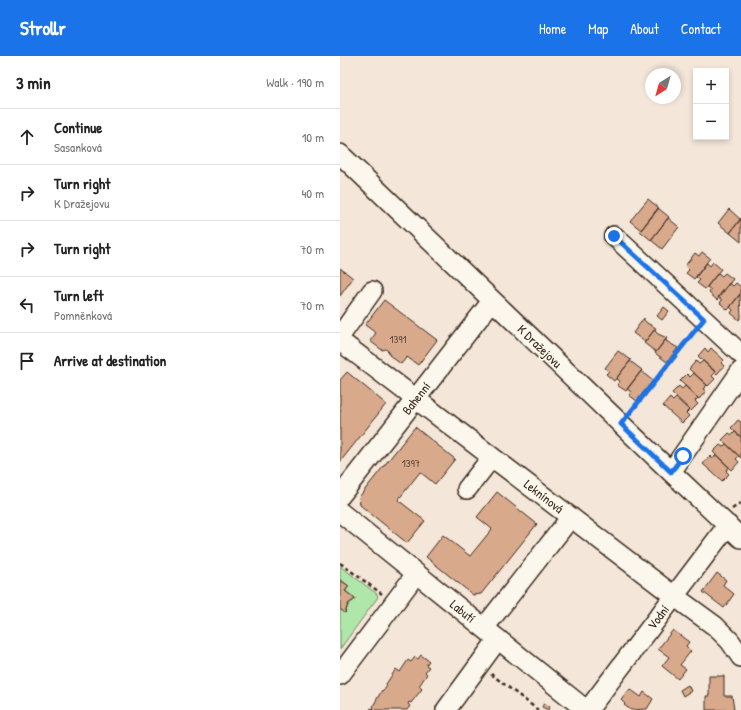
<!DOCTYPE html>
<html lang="en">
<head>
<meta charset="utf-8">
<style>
	:root { --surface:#fff; --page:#f6f6f6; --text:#222; --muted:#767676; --line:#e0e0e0; --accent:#1a73e8 }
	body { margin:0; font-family:"Patrick Hand",sans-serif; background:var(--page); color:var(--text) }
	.controls { position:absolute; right:12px; top:12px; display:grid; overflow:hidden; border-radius:0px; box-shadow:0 2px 6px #0003 }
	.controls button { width:36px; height:36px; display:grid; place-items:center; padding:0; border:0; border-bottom:1px solid var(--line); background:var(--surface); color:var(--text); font:20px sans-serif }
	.compass { position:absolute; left:305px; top:12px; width:36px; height:36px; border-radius:50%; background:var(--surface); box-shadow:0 2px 6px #0003; rotate:217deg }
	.stop { position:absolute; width:12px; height:12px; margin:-9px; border:3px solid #1a73e8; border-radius:50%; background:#fff }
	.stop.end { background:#1a73e8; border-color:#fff; box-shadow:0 1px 4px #0008 }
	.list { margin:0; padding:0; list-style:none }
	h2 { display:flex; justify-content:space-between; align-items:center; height:52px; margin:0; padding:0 16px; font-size:17px }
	h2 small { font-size:13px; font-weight:400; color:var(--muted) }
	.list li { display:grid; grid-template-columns:26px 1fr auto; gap:12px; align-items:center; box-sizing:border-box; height:56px; padding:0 16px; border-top:1px solid var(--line) }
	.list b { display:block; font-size:15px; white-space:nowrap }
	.list p { margin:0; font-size:13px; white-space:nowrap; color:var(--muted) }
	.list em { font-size:13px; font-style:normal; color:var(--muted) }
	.icon { flex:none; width:22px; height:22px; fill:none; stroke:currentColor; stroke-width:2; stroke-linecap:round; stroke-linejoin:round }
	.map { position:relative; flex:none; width:401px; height:654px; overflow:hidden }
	header { display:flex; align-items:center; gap:24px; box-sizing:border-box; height:56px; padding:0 20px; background:var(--accent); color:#fff }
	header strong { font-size:19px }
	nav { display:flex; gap:22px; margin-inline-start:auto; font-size:14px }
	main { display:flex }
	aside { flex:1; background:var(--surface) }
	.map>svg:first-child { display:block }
</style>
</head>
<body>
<header>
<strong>Strollr</strong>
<nav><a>Home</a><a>Map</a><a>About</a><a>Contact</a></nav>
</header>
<main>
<aside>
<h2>3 min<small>Walk · 190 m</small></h2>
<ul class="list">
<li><svg class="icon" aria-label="ahead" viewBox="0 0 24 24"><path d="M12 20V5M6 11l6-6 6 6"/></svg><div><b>Continue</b><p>Sasanková</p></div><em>10 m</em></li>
<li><svg class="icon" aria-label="right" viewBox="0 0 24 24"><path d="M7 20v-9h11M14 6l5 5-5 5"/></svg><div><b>Turn right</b><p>K Dražejovu</p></div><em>40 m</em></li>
<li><svg class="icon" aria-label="right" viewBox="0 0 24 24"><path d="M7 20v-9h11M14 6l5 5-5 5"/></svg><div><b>Turn right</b></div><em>70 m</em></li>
<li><svg class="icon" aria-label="left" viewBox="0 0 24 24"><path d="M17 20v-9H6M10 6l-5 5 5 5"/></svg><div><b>Turn left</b><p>Pomněnková</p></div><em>70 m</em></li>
<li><svg class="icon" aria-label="arrive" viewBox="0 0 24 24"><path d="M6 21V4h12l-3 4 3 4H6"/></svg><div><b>Arrive at destination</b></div></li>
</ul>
</aside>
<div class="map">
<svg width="401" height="654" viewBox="0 0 401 654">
	<rect width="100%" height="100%" fill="#f4e7d9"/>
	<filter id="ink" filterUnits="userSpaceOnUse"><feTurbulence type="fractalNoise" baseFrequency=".025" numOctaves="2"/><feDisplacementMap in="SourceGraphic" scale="8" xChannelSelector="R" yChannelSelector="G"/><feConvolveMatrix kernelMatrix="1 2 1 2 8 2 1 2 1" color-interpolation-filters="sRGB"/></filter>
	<g filter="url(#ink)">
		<path fill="#afe6a9" stroke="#758864" d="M 0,510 L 37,538 L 38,541 L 0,593 L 0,553 L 5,557 L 9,548 L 16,543 L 6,535 L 9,530 L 0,523 Z"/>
		<path fill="#d9a98c" stroke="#3b2a1e" d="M 308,143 L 319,152 L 301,174 L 290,165 Z
			M 318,152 L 329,161 L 311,184 L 300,175 Z
			M 389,153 L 400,163 L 401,162 L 390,177 L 378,167 Z
			M 328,162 L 339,171 L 322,193 L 311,184 Z
			M 401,163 L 401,186 L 390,177 Z
			M 362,196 L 370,202 L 354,223 L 346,217 L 349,214 L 345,210 L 355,197 L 359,200 Z
			M 373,206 L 381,213 L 365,233 L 357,227 L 360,224 L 356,221 L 367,207 L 370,210 Z
			M 0,212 L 13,222 L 0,240 Z
			M 378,217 L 382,220 L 385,217 L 393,223 L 377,244 L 369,237 L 371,234 L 367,231 Z
			M 389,227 L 393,230 L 396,227 L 401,231 L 401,237 L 388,254 L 380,247 L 382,244 L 378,241 Z
			M 400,238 L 401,261 L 399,264 L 391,257 L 393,254 L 390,251 Z
			M 44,244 L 97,284 L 78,309 L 67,301 L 61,308 L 49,299 L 49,296 L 46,293 L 42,294 L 30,285 L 36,277 L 25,269 Z
			M 324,251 L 329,255 L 322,264 L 317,260 Z
			M 304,262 L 304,264 L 307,267 L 316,272 L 305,286 L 293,277 Z
			M 315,273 L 315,275 L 318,278 L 327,282 L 316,296 L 304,287 Z
			M 326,283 L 326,285 L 338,292 L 327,306 L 315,297 Z
			M 365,292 L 368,296 L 371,292 L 384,304 L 381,307 L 384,310 L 377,318 L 358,300 Z
			M 278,295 L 291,304 L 274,325 L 266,318 L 269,315 L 265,312 Z
			M 290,305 L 302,314 L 286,335 L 277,329 L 280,325 L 276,323 Z
			M 356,305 L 359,308 L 363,305 L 376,316 L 372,320 L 375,323 L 368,330 L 349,313 Z
			M 301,315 L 313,325 L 297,345 L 289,339 L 291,336 L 287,333 Z
			M 7,316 L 46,348 L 0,406 L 0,355 L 1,353 L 0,352 L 0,324 Z
			M 354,317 L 367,329 L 363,333 L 366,335 L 359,343 L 340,325 L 347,318 L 350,321 Z
			M 339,330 L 342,333 L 345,330 L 358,342 L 355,345 L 358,348 L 351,355 L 332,337 Z
			M 330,342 L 333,345 L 336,342 L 349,354 L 346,357 L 349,360 L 342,367 L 323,350 Z
			M 398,364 L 401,366 L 401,381 L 391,372 Z
			M 75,371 L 115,403 L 95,428 L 80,416 L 58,444 L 85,465 L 67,487 L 20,449 L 19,441 Z
			M 395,376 L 401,381 L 401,402 L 382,384 L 389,377 L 392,379 Z
			M 386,388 L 399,400 L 396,403 L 399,406 L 392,414 L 373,396 L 380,389 L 383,391 Z
			M 376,399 L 389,411 L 386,415 L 389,418 L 382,425 L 363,408 L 370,400 L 373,403 Z
			M 157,436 L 197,468 L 141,538 L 133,539 L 86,501 L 103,479 L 130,500 L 152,473 L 137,461 Z
			M 377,517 L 386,524 L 383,529 L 394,538 L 384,552 L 363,536 Z
			M 0,524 L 9,530 L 5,535 L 15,543 L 8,548 L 5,557 L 0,553 Z
			M 333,574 L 349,586 L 346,590 L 351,595 L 340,609 L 346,613 L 338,623 L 322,610 L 329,601 L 318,593 Z
			M 81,599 L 89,605 L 86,609 L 89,611 L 85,616 L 87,618 L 79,630 L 82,633 L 71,647 L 69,646 L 68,648 L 70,650 L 67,654 L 30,654 L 31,652 L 33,653 L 34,651 L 33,650 L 42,634 L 43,635 L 47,630 L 46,628 L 56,613 L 60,616 L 68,604 L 71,606 L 75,601 L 78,603 Z
			M 369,620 L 384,620 L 384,640 L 392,640 L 394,654 L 366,654 L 366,640 L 369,640 Z
			M 348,629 L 351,635 L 343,640 L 340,634 Z
			M 290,633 L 301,641 L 304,636 L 313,643 L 307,653 L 291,654 L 284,649 L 285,648 L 281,644 Z
			M 204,647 L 210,651 L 208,654 L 202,651 Z"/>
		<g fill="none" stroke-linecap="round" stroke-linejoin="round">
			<defs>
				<path id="minor" d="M 0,98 L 331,416 L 401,482
					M 274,180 L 401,298
					M 0,280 L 32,235
					M 0,285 L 334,540 L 375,570 L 390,585 L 401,601
					M 331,416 L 401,315
					M 127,433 L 152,401
					M 0,440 L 152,245
					M 0,456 L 246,654
					M 144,572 L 231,461
					M 0,619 L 76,518
					M 106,654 L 158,583
					M 248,654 L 388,469"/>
			</defs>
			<use href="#minor" stroke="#3b2a1e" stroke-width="22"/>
			<path stroke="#3b2a1e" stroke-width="2.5" stroke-dasharray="4 3" stroke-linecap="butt" d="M 290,357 L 355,274
				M 392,453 L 401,447
				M 0,507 L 42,538
				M 151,618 L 198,654"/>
			<use href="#minor" stroke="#fbf7ec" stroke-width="19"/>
		</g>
	</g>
	<g fill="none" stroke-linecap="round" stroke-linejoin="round" filter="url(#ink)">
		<path stroke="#1a73e8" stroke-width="5" d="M 274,180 L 364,263 L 281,368 L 331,416 L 343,400"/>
	</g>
	<g text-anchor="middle" stroke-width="3.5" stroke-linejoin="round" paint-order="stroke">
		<g font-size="11" fill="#624a3a">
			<text x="58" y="287">1391</text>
			<text x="71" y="411">1397</text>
		</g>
		<g font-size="13" fill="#3b2a1e" stroke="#fbf7ec">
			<text transform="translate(200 290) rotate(44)" y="5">K Dražejovu</text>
			<text transform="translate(76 342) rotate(-52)" y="5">Bahenní</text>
			<text transform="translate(204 440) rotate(38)" y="5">Leknínová</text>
			<text transform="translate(123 555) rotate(39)" y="5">Labutí</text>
			<text transform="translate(318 561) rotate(-53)" y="5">Vodní</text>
		</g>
	</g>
</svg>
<div class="controls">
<button>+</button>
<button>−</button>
</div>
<svg class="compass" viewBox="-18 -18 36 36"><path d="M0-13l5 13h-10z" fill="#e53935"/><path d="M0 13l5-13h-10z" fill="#767676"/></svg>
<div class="stop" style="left:343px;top:400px"></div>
<div class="stop end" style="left:274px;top:180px"></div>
</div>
</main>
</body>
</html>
